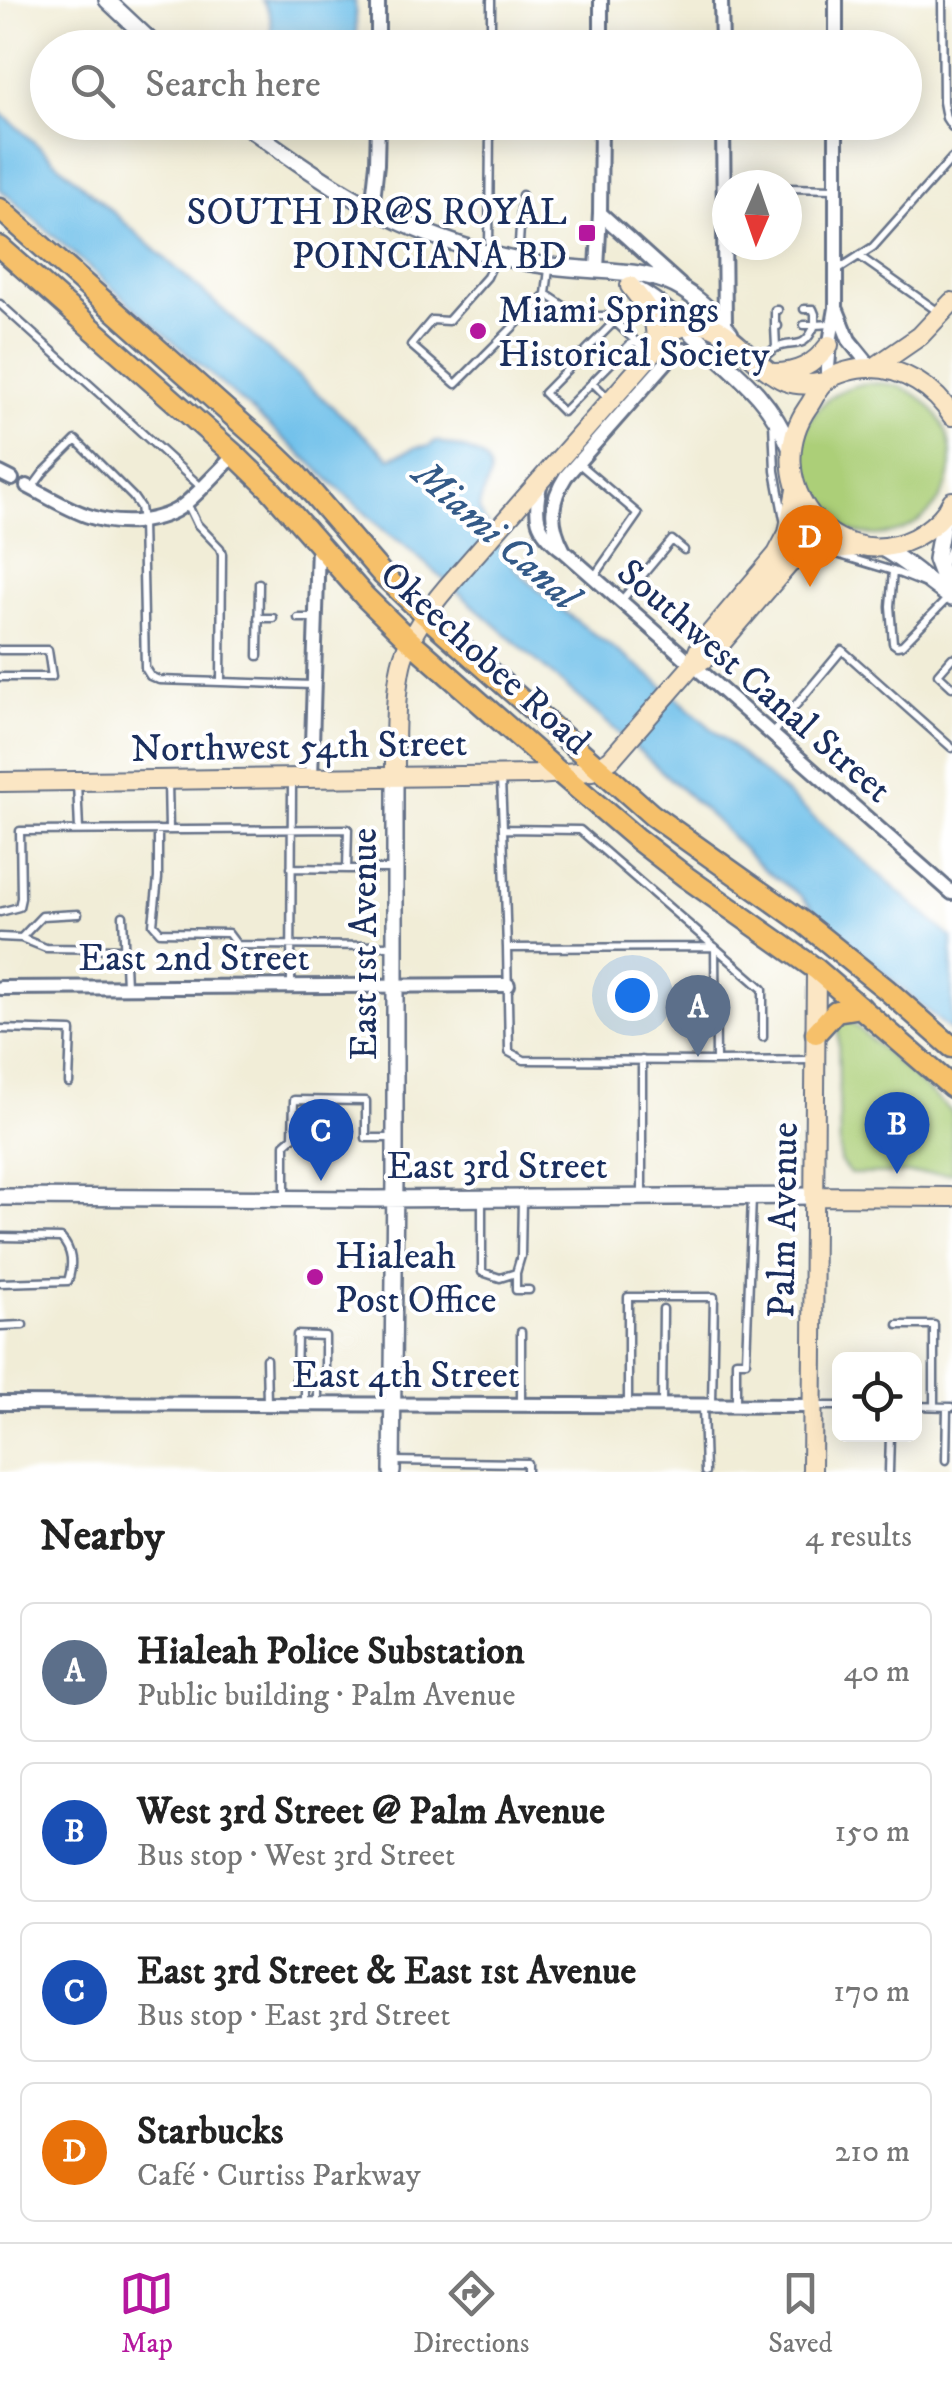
<!DOCTYPE html>
<html lang="en">
<head>
<meta charset="utf-8">
<style>
	:root { --surface:#fff; --page:#f2f2f2; --text:#222; --muted:#767676; --line:#e0e0e0; --accent:#b5179e }
	body { margin:0; font-family:"IM FELL DW Pica",serif; background:var(--page); color:var(--text) }
	.controls { position:absolute; right:30px; bottom:30px; display:grid; overflow:hidden; border-radius:15px; box-shadow:0 5px 25px #0003 }
	.controls button { width:90px; height:90px; display:grid; place-items:center; padding:0; border:0; border-bottom:2px solid var(--line); background:var(--surface); color:var(--text); font:50px sans-serif }
	.compass { position:absolute; left:712px; top:170px; width:90px; height:90px; border-radius:50%; background:var(--surface); box-shadow:0 5px 25px #0003; rotate:182deg }
	.you { position:absolute; left:632px; top:995px; width:35px; height:35px; margin:-25px; border:8px solid #fff; border-radius:50%; background:#1a73e8; box-shadow:0 0 0 15px #1a73e833 }
	.badge { display:grid; place-items:center; width:65px; height:65px; border-radius:50%; background:var(--accent); color:#fff; font-size:32px; font-weight:700 }
	.pin { position:absolute; translate:-50% -82px; filter:drop-shadow(0 2px 5px #0008) }
	.pin::after { content:''; position:absolute; top:52px; width:35px; height:30px; background:inherit; clip-path:polygon(0 0,100% 0,50% 100%) }
	.list { margin:0; padding:0; list-style:none }
	h2 { display:flex; justify-content:space-between; align-items:center; height:130px; margin:0; padding:0 40px; font-size:42px }
	h2 small { font-size:32px; font-weight:400; color:var(--muted) }
	.list li { display:grid; grid-template-columns:65px 1fr auto; gap:30px; align-items:center; box-sizing:border-box; height:140px; margin:0 20px 20px; padding:0 20px; border:2px solid var(--line); border-radius:15px }
	.list b { display:block; font-size:38px; white-space:nowrap }
	.list p { margin:0; font-size:32px; white-space:nowrap; color:var(--muted) }
	.list em { font-size:32px; font-style:normal; color:var(--muted) }
	.icon { flex:none; width:55px; height:55px; fill:none; stroke:currentColor; stroke-width:2; stroke-linecap:round; stroke-linejoin:round }
	.map { position:relative; flex:none; width:952px; height:1472px; overflow:hidden }
	.search { position:absolute; background:var(--surface); box-shadow:0 5px 25px #0003; left:30px; right:30px; top:30px; height:110px; display:flex; align-items:center; gap:25px; box-sizing:border-box; padding:0 35px; border-radius:55px; color:var(--muted); font-size:38px }
	.sheet { height:770px; background:var(--surface) }
	nav { display:flex; justify-content:space-around; align-items:center; box-sizing:border-box; height:140px; border-top:2px solid var(--line); background:var(--surface); font-size:28px; color:var(--muted) }
	nav a { display:grid; justify-items:center; gap:5px }
	nav .on { color:var(--accent) }
	.map>svg:first-child { display:block }
</style>
</head>
<body>
<div class="map">
<svg width="952" height="1472" viewBox="0 0 952 1472">
	<rect width="100%" height="100%" fill="#fff"/>
	<filter id="ink" filterUnits="userSpaceOnUse"><feTurbulence type="fractalNoise" baseFrequency=".01" numOctaves="2"/><feDisplacementMap in="SourceGraphic" scale="20" xChannelSelector="R" yChannelSelector="G"/><feConvolveMatrix kernelMatrix="1 2 1 2 8 2 1 2 1" color-interpolation-filters="sRGB"/></filter>
	<filter id="wash" filterUnits="userSpaceOnUse"><feTurbulence type="fractalNoise" baseFrequency=".0048" numOctaves="4" result="noise"/><feDisplacementMap in="SourceGraphic" scale="40" xChannelSelector="R" yChannelSelector="G"/><feGaussianBlur stdDeviation="2.25" result="paint"/><feColorMatrix in="noise" values="0 0 0 0 0 0 0 0 0 0 0 0 0 0 0 0 0 1.4 0 .05"/><feComposite in="paint" operator="in"/></filter>
	<g filter="url(#wash)">
		<rect width="100%" height="100%" fill="#f1edd7"/>
		<path fill="#accf78" stroke="#647f6b" stroke-width="2.5" d="M799 459a76 76 0 1 1 152 0a76 76 0 1 1-152 0Z
			M 848,1019 L 952,1112 L 952,1173 L 850,1174 L 840,1161 L 838,1026 L 839,1022 Z"/>
		<path fill="#6ec0ea" stroke="#4478a4" stroke-width="2.5" d="M 262,0 L 355,0 L 357,45 L 356,48 L 270,47 C 272,28 274,16 262,0 Z
			M 0,112 L 390,458 L 417,447 L 429,446 L 436,441 C 454,448 496,450 489,479 C 486,490 479,498 479,510 C 490,531 500,553 516,569 C 558,612 611,644 657,681 L 952,938 L 952,1032 L 822,919 L 800,895 L 762,868 L 713,818 L 636,748 L 401,542 L 389,535 L 309,461 L 0,189 Z"/>
	</g>
	<g filter="url(#ink)">
		<g fill="none" stroke-linecap="round" stroke-linejoin="round">
			<defs>
				<path id="service" d="M 942,0 L 943,102 L 946,118 L 952,127
					M 491,48 L 491,0
					M 787,188 L 835,189
					M 489,252 L 490,122
					M 859,256 L 940,313
					M 496,257 L 487,277 L 448,321 L 432,320 L 411,345 L 456,384 L 546,294 L 549,269
					M 518,259 L 522,195
					M 837,270 L 873,247 L 952,158
					M 546,294 L 579,316 L 609,316 L 648,353
					M 0,304 L 101,395
					M 615,321 L 544,393 L 563,412 L 634,340
					M 804,325 L 815,325 L 815,314 L 813,309 L 804,309
					M 775,326 L 775,310 L 778,310
					M 776,347 L 775,326 L 778,326
					M 760,361 C 761,360 772,350 774,349 C 793,338 803,354 815,325 L 831,324
					M 592,382 L 609,399
					M 105,399 L 201,487
					M 773,422 L 775,471 L 784,519
					M 578,463 L 638,514 L 594,577
					M 32,488 L 43,473 L 76,440 L 133,497 L 140,507 L 142,521 L 145,668 L 150,676 L 159,680 L 312,685
					M 187,503 L 197,524 L 220,548 L 222,554 L 221,682
					M 840,555 L 893,571 L 923,583
					M 943,564 L 952,544
					M 893,571 L 890,606 L 893,643 L 897,646 L 902,645 L 949,597
					M 621,601 L 672,540 L 684,550
					M 258,618 L 273,618
					M 298,618 L 314,618
					M 0,650 L 48,650 L 52,677 L 0,677
					M 258,656 L 259,583
					M 952,658 L 938,674 L 952,687
					M 771,735 L 842,650 L 952,748
					M 501,780 L 503,829
					M 168,781 L 169,830
					M 77,782 L 79,830
					M 158,830 L 158,878 L 153,924 L 160,932 L 228,933 L 237,945 L 393,946
					M 291,868 L 347,869
					M 0,912 L 19,907 L 21,898 L 20,831 L 348,829 L 347,869 L 391,869
					M 123,916 L 126,986
					M 0,937 L 21,938 L 46,948 L 124,949
					M 21,938 L 42,916 L 78,914
					M 507,948 L 509,1052 L 524,1060 L 716,1061
					M 291,985 L 292,782
					M 0,1029 L 71,1031 L 69,1083
					M 763,1037 L 763,989 L 580,830 L 503,829 L 507,948 L 715,947 L 716,1061 L 811,1060
					M 642,1060 L 642,1194
					M 285,1197 L 285,1144 L 293,1137 L 294,1100 L 366,1101 L 366,1138 L 393,1138
					M 482,1199 L 482,1272 L 500,1278 L 516,1273 L 521,1256 L 522,1199
					M 0,1237 L 61,1238 C 73,1251 73,1265 68,1281 L 0,1283
					M 516,1273 L 516,1290 L 529,1290
					M 898,1325 L 934,1325 L 934,1406
					M 0,1326 L 23,1325
					M 266,1359 L 267,1403
					M 305,1402 L 305,1387 L 296,1382 L 297,1335 L 325,1336 L 325,1379 L 318,1382 L 318,1403
					M 521,1404 L 521,1332
					M 662,1404 L 663,1309
					M 736,1404 L 736,1361 L 746,1361 L 752,1197
					M 628,1405 L 628,1297 L 714,1297 L 712,1403
					M 814,1406 L 840,1406
					M 914,1406 L 952,1407
					M 703,1407 L 705,1472
					M 946,1460 L 947,1407
					M 393,1461 L 527,1463 L 527,1472
					M 889,1472 L 890,1434"/>
				<path id="minor" d="M 721,0 L 722,48
					M 836,0 L 836,48
					M 378,48 L 378,0
					M 601,48 L 601,0
					M 723,122 L 725,327
					M 372,209 L 377,164 L 378,122
					M 600,213 L 680,285
					M 597,269 L 600,213 L 601,122
					M 837,310 L 849,340 L 871,367
					M 827,381 L 830,342 L 836,308 L 836,122
					M 0,473 L 12,479
					M 541,481 C 533,516 535,530 564,551 L 952,893
					M 27,486 C 64,505 91,525 135,522 C 153,520 171,516 185,504 C 203,489 218,471 235,455
					M 563,549 C 549,522 550,501 566,476 L 670,358 L 683,350 L 713,352
					M 311,778 L 318,545
					M 0,988 L 508,985
					M 0,1403 L 812,1406"/>
				<path id="tertiary" d="M 107,0 L 158,48
					M 241,122 C 304,168 366,212 440,238 C 475,251 514,262 551,266 C 633,276 672,261 730,333
					M 636,289 C 661,303 682,323 703,343 C 742,378 770,399 791,449
					M 944,515 L 936,559 L 950,596
					M 880,547 C 907,561 927,582 952,598
					M 0,1197 L 374,1199 L 815,1196
					M 392,1472 L 395,1177 L 395,776"/>
				<path id="secondary" d="M 630,286 C 646,306 661,321 654,349
					M 875,367 L 920,336 L 952,302
					M 771,373 C 797,374 814,365 829,345
					M 952,416 C 936,389 902,367 869,368 C 856,368 836,373 826,381 C 818,387 814,399 808,407 C 757,481 833,578 914,538 C 930,529 944,518 952,501
					M 692,666 L 712,654 L 789,564 C 810,549 834,549 859,547
					M 395,776 C 395,746 394,682 404,655 C 413,630 430,607 447,587 L 669,334 C 718,298 746,365 785,381 C 798,386 810,385 824,382
					M 0,782 L 536,775 L 592,771 L 611,759 L 692,666 L 701,644 L 777,554 L 788,533 L 796,490
					M 815,1196 L 952,1197
					M 812,1472 L 816,969"/>
				<path id="trunk" d="M 0,209 L 268,447 L 296,474 L 383,575 L 425,615 L 599,768 L 652,815 L 804,923 L 886,989 L 952,1047
					M 0,247 L 235,455 L 270,489 L 365,597 L 410,641 L 561,774 L 637,839 L 686,877 L 816,969 L 952,1087
					M 816,1033 L 836,1011 L 861,1007"/>
			</defs>
			<use href="#service" stroke="#667288" stroke-width="11"/>
			<use href="#minor" stroke="#667288" stroke-width="18"/>
			<use href="#tertiary" stroke="#667288" stroke-width="20"/>
			<use href="#secondary" stroke="#667288" stroke-width="22"/>
			<use href="#trunk" stroke="#667288" stroke-width="25"/>
			<use href="#service" stroke="#fff" stroke-width="6"/>
			<use href="#minor" stroke="#fff" stroke-width="12"/>
			<use href="#tertiary" stroke="#fff" stroke-width="15"/>
			<use href="#secondary" stroke="#fbe6c4" stroke-width="18"/>
			<use href="#trunk" stroke="#f6c06b" stroke-width="20"/>
		</g>
	</g>
	<g fill="#b5179e" stroke="#fff" stroke-width="4">
		<rect x="577" y="223" width="20" height="20" rx="5"/>
		<circle cx="478" cy="331" r="10"/>
		<circle cx="315" cy="1277" r="10"/>
	</g>
	<g text-anchor="middle" stroke-width="8" stroke-linejoin="round" paint-order="stroke">
		<g font-size="38" fill="#1b2f5e" stroke="#fff" text-anchor="start">
			<text x="567" y="224" text-anchor="end">SOUTH DR@S ROYAL<tspan x="567" dy="44">POINCIANA BD</tspan></text>
			<text x="498" y="322">Miami Springs<tspan x="498" dy="44">Historical Society</tspan></text>
			<text x="335" y="1268">Hialeah<tspan x="335" dy="44">Post Office</tspan></text>
		</g>
		<g font-size="38" fill="#1b2f5e" stroke="#fff">
			<text transform="translate(486 657) rotate(42)" y="13">Okeechobee Road</text>
			<text transform="translate(755 680) rotate(41)" y="13">Southwest Canal Street</text>
			<text transform="translate(299 745) rotate(-1)" y="13">Northwest 54th Street</text>
			<text transform="translate(363 944) rotate(-90)" y="13">East 1st Avenue</text>
			<text x="194" y="970">East 2nd Street</text>
			<text x="497" y="1178">East 3rd Street</text>
			<text transform="translate(782 1220) rotate(-89)" y="13">Palm Avenue</text>
			<text x="406" y="1387">East 4th Street</text>
		</g>
		<g font-size="40" font-style="italic" fill="#345a88" stroke="#fff">
			<text transform="translate(497 534) rotate(41)" y="14">Miami Canal</text>
		</g>
	</g>
</svg>
<div class="controls">
<button><svg class="icon" aria-label="locate" viewBox="0 0 24 24"><circle cx="12" cy="12" r="6"/><path d="M12 2v4M12 18v4M2 12h4M18 12h4"/></svg></button>
</div>
<svg class="compass" viewBox="-18 -18 36 36"><path d="M0-13l5 13h-10z" fill="#e53935"/><path d="M0 13l5-13h-10z" fill="#767676"/></svg>
<div class="you"></div>
<div class="pin badge" style="left:698px;top:1057px;background:#5c6f8a">A</div>
<div class="pin badge" style="left:897px;top:1174px;background:#1a4fb4">B</div>
<div class="pin badge" style="left:321px;top:1181px;background:#1a4fb4">C</div>
<div class="pin badge" style="left:810px;top:587px;background:#e8710a">D</div>
<div class="search"><svg class="icon" aria-label="search" viewBox="0 0 24 24"><circle cx="10" cy="10" r="6"/><path d="M15 15l6 6"/></svg>Search here</div>
</div>
<section class="sheet">
<h2>Nearby<small>4 results</small></h2>
<ul class="list">
<li><span class="badge" style="background:#5c6f8a">A</span><div><b>Hialeah Police Substation</b><p>Public building · Palm Avenue</p></div><em>40 m</em></li>
<li><span class="badge" style="background:#1a4fb4">B</span><div><b>West 3rd Street @ Palm Avenue</b><p>Bus stop · West 3rd Street</p></div><em>150 m</em></li>
<li><span class="badge" style="background:#1a4fb4">C</span><div><b>East 3rd Street &amp; East 1st Avenue</b><p>Bus stop · East 3rd Street</p></div><em>170 m</em></li>
<li><span class="badge" style="background:#e8710a">D</span><div><b>Starbucks</b><p>Café · Curtiss Parkway</p></div><em>210 m</em></li>
</ul>
</section>
<nav>
<a class="on"><svg class="icon" aria-label="map" viewBox="0 0 24 24"><path d="M3 6l6-2 6 2 6-2v14l-6 2-6-2-6 2zM9 4v14M15 6v14"/></svg>Map</a>
<a><svg class="icon" aria-label="directions" viewBox="0 0 24 24"><path d="M12 3l9 9-9 9-9-9zM9 14v-3h6M13 9l2 2-2 2"/></svg>Directions</a>
<a><svg class="icon" aria-label="saved" viewBox="0 0 24 24"><path d="M7 4h10v16l-5-4-5 4z"/></svg>Saved</a>
</nav>
</body>
</html>
